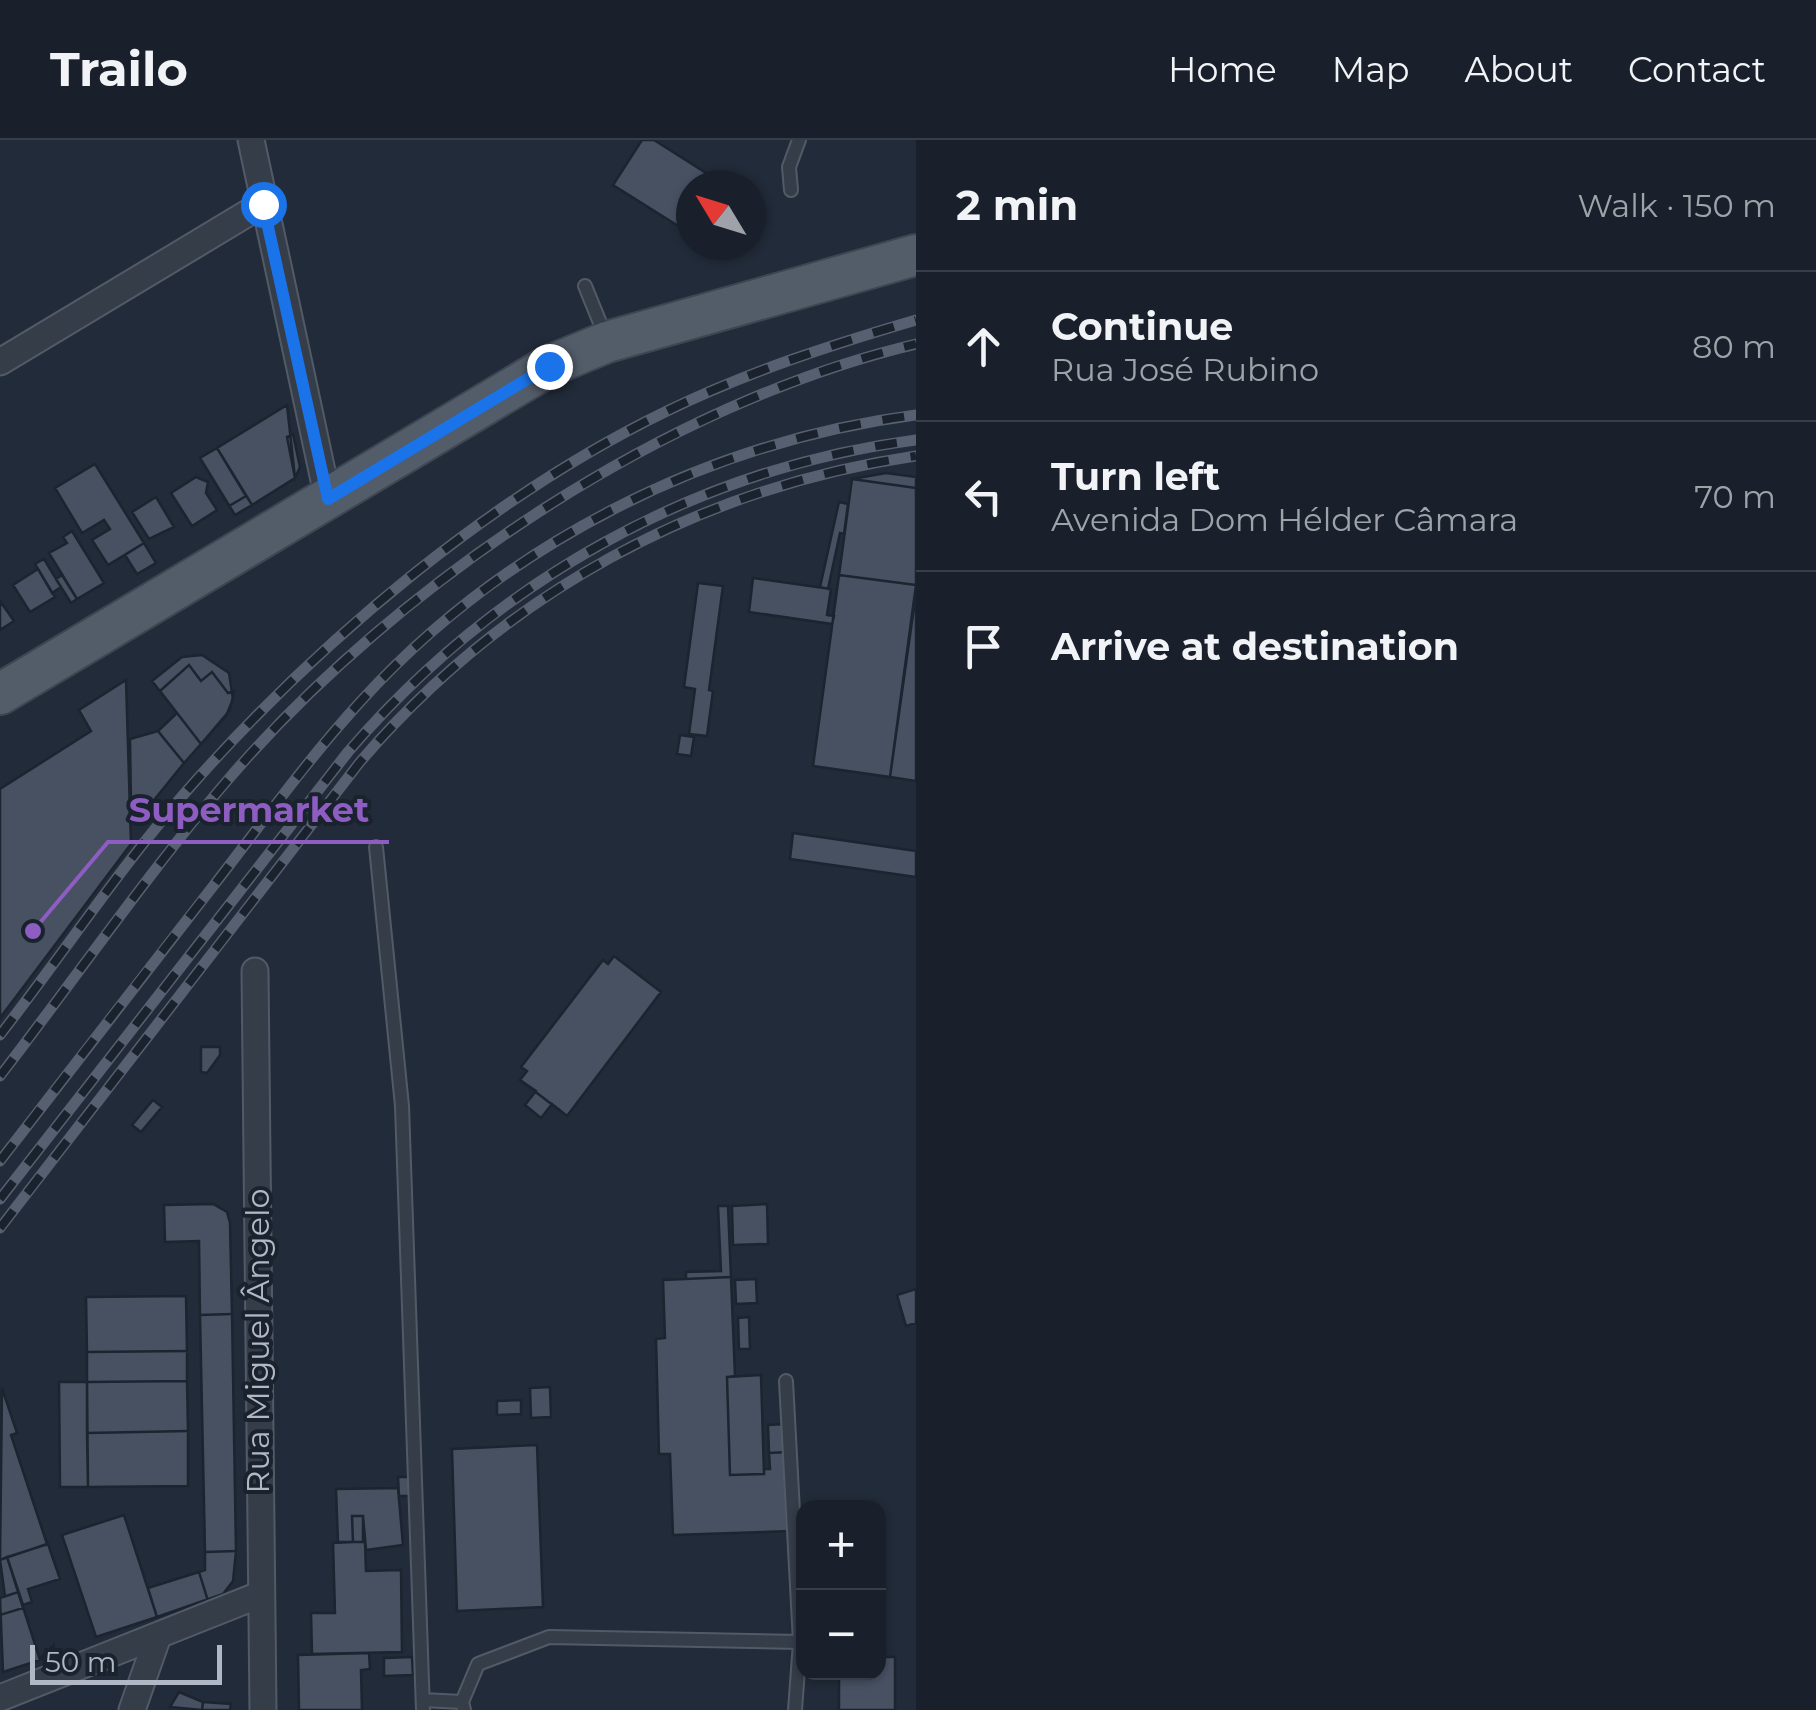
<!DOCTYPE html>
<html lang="en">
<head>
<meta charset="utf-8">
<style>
	:root { --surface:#19202b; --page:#222833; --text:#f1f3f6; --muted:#9fa3a9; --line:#373e47 }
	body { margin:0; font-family:Montserrat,sans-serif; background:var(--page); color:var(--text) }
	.controls { position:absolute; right:30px; bottom:30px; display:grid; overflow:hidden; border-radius:20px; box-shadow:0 2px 8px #0004 }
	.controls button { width:90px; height:90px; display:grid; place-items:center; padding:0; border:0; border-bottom:2px solid var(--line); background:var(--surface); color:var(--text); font:50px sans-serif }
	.compass { position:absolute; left:676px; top:30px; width:90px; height:90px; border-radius:50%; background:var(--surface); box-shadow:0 2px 8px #0004; rotate:308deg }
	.scale { position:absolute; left:30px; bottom:25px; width:192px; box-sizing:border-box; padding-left:10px; border:5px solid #b0b7c5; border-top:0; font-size:28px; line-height:35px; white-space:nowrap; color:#b0b7c5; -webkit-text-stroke:8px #1a222e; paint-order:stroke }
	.stop { position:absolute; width:30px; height:30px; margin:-22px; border:8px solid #1a73e8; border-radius:50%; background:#fff }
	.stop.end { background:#1a73e8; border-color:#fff; box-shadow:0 2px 10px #0008 }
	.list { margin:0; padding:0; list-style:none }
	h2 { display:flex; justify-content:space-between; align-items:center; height:130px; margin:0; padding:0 40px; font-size:42px }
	h2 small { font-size:32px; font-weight:400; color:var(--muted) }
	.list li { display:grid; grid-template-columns:65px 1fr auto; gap:30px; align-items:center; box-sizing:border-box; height:150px; padding:0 40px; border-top:2px solid var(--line) }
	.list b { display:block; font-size:38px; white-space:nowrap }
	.list p { margin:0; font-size:32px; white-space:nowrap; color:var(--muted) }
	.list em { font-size:32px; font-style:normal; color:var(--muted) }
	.icon { flex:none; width:55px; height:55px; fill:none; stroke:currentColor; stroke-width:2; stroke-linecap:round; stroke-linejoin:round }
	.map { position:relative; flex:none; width:916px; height:1570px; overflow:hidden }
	header { display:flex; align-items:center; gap:60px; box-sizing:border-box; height:140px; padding:0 50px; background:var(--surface); border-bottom:2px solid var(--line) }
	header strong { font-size:48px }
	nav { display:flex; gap:55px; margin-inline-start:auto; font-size:35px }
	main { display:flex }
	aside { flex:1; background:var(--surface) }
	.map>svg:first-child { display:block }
</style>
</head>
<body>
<header>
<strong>Trailo</strong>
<nav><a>Home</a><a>Map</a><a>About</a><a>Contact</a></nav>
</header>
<main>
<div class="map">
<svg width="916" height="1570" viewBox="0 0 916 1570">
	<rect width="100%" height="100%" fill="#212b39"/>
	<path fill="#475162" stroke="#1c2430" stroke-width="2.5" d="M 642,0 L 654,0 L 725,45 L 691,45 L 691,94 L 613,45 Z
		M 287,265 L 295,338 L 252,365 L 217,308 Z
		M 293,294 L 300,327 L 295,338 L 287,297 Z
		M 217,308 L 246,356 L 229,366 L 200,318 Z
		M 217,308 L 252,365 L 235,375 L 200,318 Z
		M 95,324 L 144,403 L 108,425 L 92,400 L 110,389 L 104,380 L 82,393 L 55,348 Z
		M 886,333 L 916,337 L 916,348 L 852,339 Z
		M 196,337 L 208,342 L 206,353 L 217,370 L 192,386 L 171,353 Z
		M 852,339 L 916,348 L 916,445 L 839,435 Z
		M 156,357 L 174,387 L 149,399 L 132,372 Z
		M 839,362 L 848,364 L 844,394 L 840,393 L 828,449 L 820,447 Z
		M 72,391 L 104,443 L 77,459 L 49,413 L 67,403 L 63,397 Z
		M 144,403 L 156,423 L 137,434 L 125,415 Z
		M 44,419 L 61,447 L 52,453 L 35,424 Z
		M 38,429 L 55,457 L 30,472 L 13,445 Z
		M 62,435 L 77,459 L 71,463 L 56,439 Z
		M 839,435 L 916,445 L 890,637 L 813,626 Z
		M 753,438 L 831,449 L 827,475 L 834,476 L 832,484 L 749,472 Z
		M 698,443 L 723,446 L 709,550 L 713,551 L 707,596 L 689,594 L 695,549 L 684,547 Z
		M 916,453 L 916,641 L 890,637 Z
		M 0,461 L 14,481 L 0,490 Z
		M 202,515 L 229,533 L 233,559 L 226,576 L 184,623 L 158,591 L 177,573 L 152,541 L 182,517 Z
		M 189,525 L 201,541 L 212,532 L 228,553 L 234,551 L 230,570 L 201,604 L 160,551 Z
		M 126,540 L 131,704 L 0,878 L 0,649 L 91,591 L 79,570 Z
		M 177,573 L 201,604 L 184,623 L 158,591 Z
		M 158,591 L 184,623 L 146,670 L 131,664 L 130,599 Z
		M 680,595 L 694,597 L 691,616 L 677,614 Z
		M 793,693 L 916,711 L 916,737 L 790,719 Z
		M 614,816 L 661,852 L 567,976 L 520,940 L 527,931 L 521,927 L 603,820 L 608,824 Z
		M 614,816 L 661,852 L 567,976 L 552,964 L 541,978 L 525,965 L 536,951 L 520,940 L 527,931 L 521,927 L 603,820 L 608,824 Z
		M 201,907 L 220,907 L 220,915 L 207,933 L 201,932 Z
		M 153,960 L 162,967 L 141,992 L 132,985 Z
		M 213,1064 L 227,1072 L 230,1083 L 232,1174 L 200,1175 L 199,1101 L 165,1102 L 164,1065 Z
		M 767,1064 L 768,1104 L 733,1105 L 732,1066 Z
		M 718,1066 L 728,1066 L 731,1137 L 686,1139 L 686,1132 L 721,1131 Z
		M 731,1137 L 735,1236 L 727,1237 L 730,1335 L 764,1334 L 764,1329 L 770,1329 L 769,1313 L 788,1312 L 791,1391 L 673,1395 L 670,1314 L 659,1314 L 656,1199 L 665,1198 L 663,1140 Z
		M 756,1139 L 757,1163 L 736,1164 L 735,1140 Z
		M 916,1149 L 916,1183 L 906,1186 L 897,1155 Z
		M 186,1156 L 187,1211 L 87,1212 L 86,1157 Z
		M 232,1174 L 236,1411 L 205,1412 L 200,1175 Z
		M 749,1177 L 750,1209 L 739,1209 L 738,1178 Z
		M 187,1211 L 187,1241 L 87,1242 L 87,1212 Z
		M 761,1235 L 764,1334 L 730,1335 L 727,1237 Z
		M 187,1241 L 188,1291 L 87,1293 L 87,1242 Z
		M 59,1242 L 87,1242 L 88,1347 L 60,1347 Z
		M 550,1247 L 551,1277 L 531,1278 L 530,1248 Z
		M 2,1248 L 17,1293 L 11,1295 L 47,1404 L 0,1420 Z
		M 521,1260 L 521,1274 L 497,1275 L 497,1261 Z
		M 787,1284 L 788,1312 L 769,1313 L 768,1285 Z
		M 188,1291 L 188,1346 L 88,1347 L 87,1293 Z
		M 537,1305 L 543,1467 L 457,1471 L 452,1309 Z
		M 398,1337 L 413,1337 L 414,1356 L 399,1356 Z
		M 398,1348 L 403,1405 L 366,1410 L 363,1376 L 352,1376 L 353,1402 L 338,1402 L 336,1349 Z
		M 124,1375 L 157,1477 L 96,1497 L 62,1395 Z
		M 352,1376 L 363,1376 L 363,1402 L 353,1402 Z
		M 353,1402 L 365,1402 L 366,1431 L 401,1430 L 402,1512 L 312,1514 L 311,1473 L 335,1473 L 333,1403 Z
		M 48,1404 L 60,1439 L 28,1449 L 32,1462 L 23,1465 L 7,1417 Z
		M 236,1411 L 233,1441 L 223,1454 L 157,1477 L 148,1448 L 205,1430 L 205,1412 Z
		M 7,1417 L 23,1468 L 0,1475 L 0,1458 L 5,1456 L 0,1420 Z
		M 7,1417 L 40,1520 L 3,1532 L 0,1458 L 5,1456 L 0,1420 Z
		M 199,1432 L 208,1461 L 157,1477 L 148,1448 Z
		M 18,1452 L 23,1468 L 0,1475 L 0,1458 Z
		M 369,1513 L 370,1529 L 361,1530 L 362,1570 L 299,1570 L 298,1515 Z
		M 412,1517 L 413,1535 L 384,1536 L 384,1518 Z
		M 878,1517 L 895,1517 L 895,1570 L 839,1570 L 839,1532 L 878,1532 Z
		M 179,1552 L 203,1562 L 202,1570 L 170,1567 Z
		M 203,1562 L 231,1564 L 230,1570 L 202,1570 Z"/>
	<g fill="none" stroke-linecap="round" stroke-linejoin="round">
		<defs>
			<path id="lane" d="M 791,50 L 789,27 L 799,0
				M 585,146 L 605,195
				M 376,707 L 402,966 L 423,1570
				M 786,1241 L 800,1502 L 795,1570
				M 423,1560 L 462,1562
				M 464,1570 L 462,1562 L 478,1524 L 549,1497 L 800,1502"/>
			<path id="street" d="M 251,0 L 328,359
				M 0,222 L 263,64
				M 255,831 L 263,1570
				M 0,1558 L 259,1455
				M 132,1570 L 158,1496"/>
			<path id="primary" d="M 0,554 L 549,226 L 607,202 L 916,115"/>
		</defs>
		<use href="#lane" stroke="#535a67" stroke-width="16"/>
		<use href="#street" stroke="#535a67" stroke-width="29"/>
		<use href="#primary" stroke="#3e4652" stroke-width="44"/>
		<use href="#lane" stroke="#353d49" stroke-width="12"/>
		<use href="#street" stroke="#353d49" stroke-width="25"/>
		<use href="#primary" stroke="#535c69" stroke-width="40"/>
		<defs>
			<path id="rail" d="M 0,895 C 66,810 127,717 199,637 C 326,495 495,354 667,271 C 747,232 831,205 916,180
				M 0,936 C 77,836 150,730 232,635 C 399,442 666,263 916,204
				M 0,1021 C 71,929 142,837 214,745 C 262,683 308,619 361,561 C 504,404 706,302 916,275
				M 0,1059 L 348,612 C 494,442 693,329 916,300
				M 0,1088 L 360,622 C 504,454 697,348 916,316"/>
		</defs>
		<use href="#rail" stroke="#576070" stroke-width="11"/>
		<use href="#rail" stroke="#1a222e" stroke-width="8" stroke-dasharray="22" stroke-linecap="butt"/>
	</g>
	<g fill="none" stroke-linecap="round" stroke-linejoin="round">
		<path stroke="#1a73e8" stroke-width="12" d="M 263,64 L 328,359 L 549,226"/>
	</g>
	<g text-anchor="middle" stroke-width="8" stroke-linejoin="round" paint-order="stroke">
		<g font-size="32" fill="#b0b7c5" stroke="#1a222e">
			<text transform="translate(258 1201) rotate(-90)" y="11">Rua Miguel Ângelo</text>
		</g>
	</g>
	<path fill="none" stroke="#8e5dc1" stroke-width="4" d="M33 791L108 702H389"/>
	<circle fill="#8e5dc1" stroke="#1a222e" stroke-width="4" cx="33" cy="791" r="10"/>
	<g font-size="35" text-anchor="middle" font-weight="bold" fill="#8e5dc1" stroke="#1a222e" stroke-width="8" stroke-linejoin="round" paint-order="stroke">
		<text x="249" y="682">Supermarket</text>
	</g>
</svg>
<div class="controls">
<button>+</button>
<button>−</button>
</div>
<svg class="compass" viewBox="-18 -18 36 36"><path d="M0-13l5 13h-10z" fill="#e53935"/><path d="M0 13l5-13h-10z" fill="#9fa3a9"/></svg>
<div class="scale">50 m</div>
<div class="stop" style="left:263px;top:64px"></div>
<div class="stop end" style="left:549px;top:226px"></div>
</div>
<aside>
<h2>2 min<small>Walk · 150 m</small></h2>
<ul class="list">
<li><svg class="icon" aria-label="ahead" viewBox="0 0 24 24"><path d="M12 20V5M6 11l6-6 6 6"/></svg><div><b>Continue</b><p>Rua José Rubino</p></div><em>80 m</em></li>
<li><svg class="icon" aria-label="left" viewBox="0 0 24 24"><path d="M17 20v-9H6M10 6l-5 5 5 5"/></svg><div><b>Turn left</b><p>Avenida Dom Hélder Câmara</p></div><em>70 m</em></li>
<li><svg class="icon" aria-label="arrive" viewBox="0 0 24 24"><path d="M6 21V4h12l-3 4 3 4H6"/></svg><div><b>Arrive at destination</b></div></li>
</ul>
</aside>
</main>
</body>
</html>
